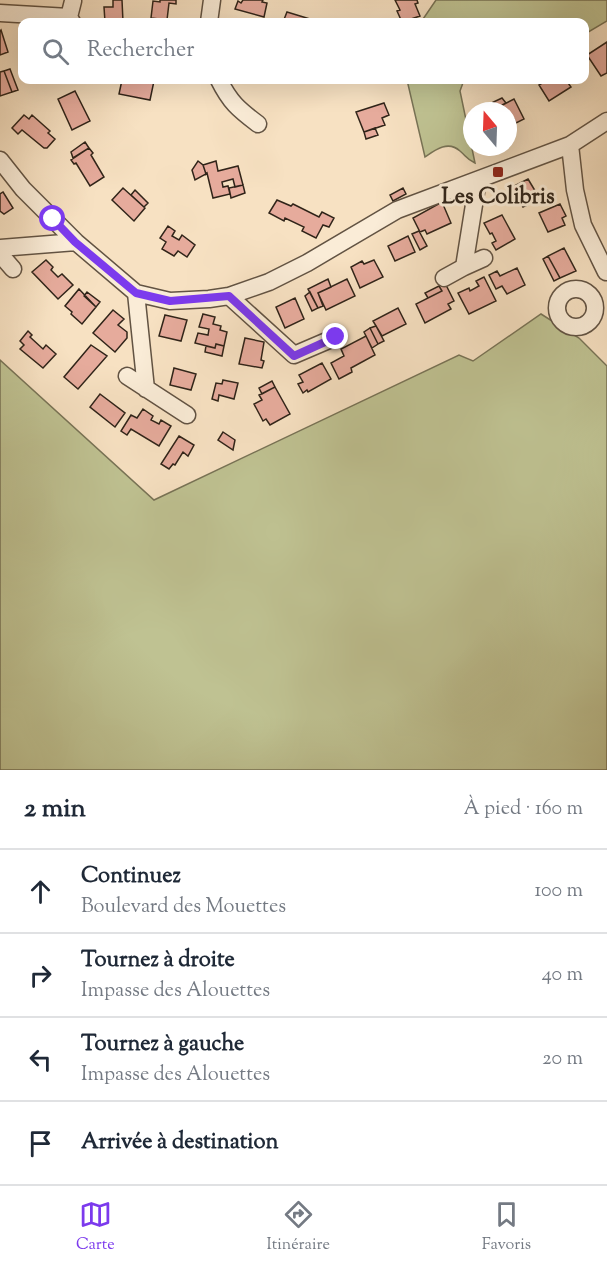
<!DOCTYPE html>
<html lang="fr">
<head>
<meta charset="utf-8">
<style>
	:root { --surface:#fff; --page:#f2f2f3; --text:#1f2937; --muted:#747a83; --line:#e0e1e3; --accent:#7c3aed }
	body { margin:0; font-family:"Sorts Mill Goudy",serif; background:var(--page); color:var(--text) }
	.compass { position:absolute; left:463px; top:102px; width:54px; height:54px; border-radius:50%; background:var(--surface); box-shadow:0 6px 24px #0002; rotate:341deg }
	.stop { position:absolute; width:18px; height:18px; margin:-14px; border:4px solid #7c3aed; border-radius:50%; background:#fff }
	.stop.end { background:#7c3aed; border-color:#fff; box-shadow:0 2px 6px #0008 }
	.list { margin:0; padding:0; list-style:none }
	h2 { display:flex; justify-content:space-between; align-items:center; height:78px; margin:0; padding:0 24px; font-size:26px }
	h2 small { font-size:20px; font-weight:400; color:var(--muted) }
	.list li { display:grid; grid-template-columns:39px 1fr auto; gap:18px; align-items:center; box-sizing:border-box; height:84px; padding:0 24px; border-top:2px solid var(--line) }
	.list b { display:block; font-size:22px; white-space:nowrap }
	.list p { margin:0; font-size:20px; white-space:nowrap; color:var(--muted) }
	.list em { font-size:20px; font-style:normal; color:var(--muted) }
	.icon { flex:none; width:33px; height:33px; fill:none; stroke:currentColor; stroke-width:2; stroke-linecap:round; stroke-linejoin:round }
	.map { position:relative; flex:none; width:607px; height:770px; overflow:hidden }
	.search { position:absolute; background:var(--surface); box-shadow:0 6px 24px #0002; left:18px; right:18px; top:18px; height:66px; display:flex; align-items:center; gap:15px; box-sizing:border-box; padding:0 21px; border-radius:12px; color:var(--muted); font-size:22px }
	.sheet { height:414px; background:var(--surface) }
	nav { display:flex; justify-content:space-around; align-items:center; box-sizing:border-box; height:84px; border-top:2px solid var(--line); background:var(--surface); font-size:16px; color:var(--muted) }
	nav a { display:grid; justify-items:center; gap:3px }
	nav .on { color:var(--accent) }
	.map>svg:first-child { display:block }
</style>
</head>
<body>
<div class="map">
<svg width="607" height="770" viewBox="0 0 607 770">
	<rect width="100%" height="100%" fill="#f7e1c2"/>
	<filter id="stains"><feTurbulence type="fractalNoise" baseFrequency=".00333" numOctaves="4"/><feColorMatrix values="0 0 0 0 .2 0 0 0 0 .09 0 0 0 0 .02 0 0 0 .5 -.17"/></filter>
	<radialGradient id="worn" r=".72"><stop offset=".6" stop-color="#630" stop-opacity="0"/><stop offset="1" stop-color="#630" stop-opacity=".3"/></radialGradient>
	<path fill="#bfc292" stroke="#787356" stroke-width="1.5" d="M 436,0 L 607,0 L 607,21 L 585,34 L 584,22 L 421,22 Z
		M 407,80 L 464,80 L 460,91 L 475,163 C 465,158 467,157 460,151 C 448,140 435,150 425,157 Z
		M 541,314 L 579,338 L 607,366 L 607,770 L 0,770 L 0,360 L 154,500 L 459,355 L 473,361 Z"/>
	<path fill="#e6ab9c" stroke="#302419" stroke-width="1.5" d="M 113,0 L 122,0 L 123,22 L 105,22 L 104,7 L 113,7 Z
		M 160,0 L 176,0 L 176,4 L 169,3 L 167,20 L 151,18 L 153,1 L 160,2 Z
		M 243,0 L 263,0 L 262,2 L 267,3 L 264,17 L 235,9 L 238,1 L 241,3 Z
		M 395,0 L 417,0 L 418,3 L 415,4 L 420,16 L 402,22 L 397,11 L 400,10 Z
		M 287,12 L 310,19 L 309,22 L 283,22 Z
		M 1,30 L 8,52 L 0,55 L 0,31 Z
		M 607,42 L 607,73 L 601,76 L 587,55 Z
		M 10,69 L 18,90 L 12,92 L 4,71 Z
		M 4,71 L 12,92 L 0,96 L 0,72 Z
		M 122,80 L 144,80 L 154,81 L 150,100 L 119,94 Z
		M 547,80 L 566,80 L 571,87 L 549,101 L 539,85 Z
		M 75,91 L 90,121 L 72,130 L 58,99 Z
		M 502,98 L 506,103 L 491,111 L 488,111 L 485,106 Z
		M 514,99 L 524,119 L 516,123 L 514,119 L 508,122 L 508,111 L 491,111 Z
		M 384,103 L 389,115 L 382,118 L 385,125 L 364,132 L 356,112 Z
		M 24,115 L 29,119 L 32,115 L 50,131 L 48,133 L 55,139 L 47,148 L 44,148 L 22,130 L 18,134 L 12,128 Z
		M 375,128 L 378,135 L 366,139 L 364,132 Z
		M 85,142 L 89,148 L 73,158 L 71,152 Z
		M 89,148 L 93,153 L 91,155 L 104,177 L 90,186 L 76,163 L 74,164 L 71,160 Z
		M 198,161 L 203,165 L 206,174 L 195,180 L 192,170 Z
		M 216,161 L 218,171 L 238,166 L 243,185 L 235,187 L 233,179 L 222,182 L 223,187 L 228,186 L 230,194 L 213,198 L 207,173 L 206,174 L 203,165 Z
		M 528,179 L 540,199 L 523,207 L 512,187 Z
		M 243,185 L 245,193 L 231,198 L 229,188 Z
		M 123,188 L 145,208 L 134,221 L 112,200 Z
		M 403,188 L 406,194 L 393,201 L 390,195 Z
		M 135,190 L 148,203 L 144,207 L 131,195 Z
		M 3,192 L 13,208 L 4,214 L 0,211 L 0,194 Z
		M 277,200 L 291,206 L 293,204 L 319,217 L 322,212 L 334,218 L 329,227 L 323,225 L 316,238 L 302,231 L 304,227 L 285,218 L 284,221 L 269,213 Z
		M 442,202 L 451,223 L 427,234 L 425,230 L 420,232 L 413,218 Z
		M 560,204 L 566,216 L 562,218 L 565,225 L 548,232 L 539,213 Z
		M 502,215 L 515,239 L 496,250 L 492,243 L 496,241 L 492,233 L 490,234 L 484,223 Z
		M 168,226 L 175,231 L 172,236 L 179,240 L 182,235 L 195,245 L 187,257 L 178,251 L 174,256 L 162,249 L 166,242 L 160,238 Z
		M 419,231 L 427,246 L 420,250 L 412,234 Z
		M 408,236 L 415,252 L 395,261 L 388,246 Z
		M 564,248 L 576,271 L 560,278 L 548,256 Z
		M 548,256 L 560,278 L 554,281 L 543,259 Z
		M 46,260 L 53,267 L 51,270 L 58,277 L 62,274 L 73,285 L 58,299 L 32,272 Z
		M 374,260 L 383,277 L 360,288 L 351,267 L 362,261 L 364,264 Z
		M 517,268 L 525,285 L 507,294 L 502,286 L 496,289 L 489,275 L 497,271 L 500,276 Z
		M 484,277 L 496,301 L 469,314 L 458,293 L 469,288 L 470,291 L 479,286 L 476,281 Z
		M 328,279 L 331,287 L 318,293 L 323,306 L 318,308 L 308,289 Z
		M 347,279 L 355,296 L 326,310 L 318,293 Z
		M 445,283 L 454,301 L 448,304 L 451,309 L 425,323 L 416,304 L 442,291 L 439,286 Z
		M 439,286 L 442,291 L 428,298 L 425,293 Z
		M 79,289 L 96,307 L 82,324 L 71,314 L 72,312 L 65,306 Z
		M 87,292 L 100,302 L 96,307 L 84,296 Z
		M 310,292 L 318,308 L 312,311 L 305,296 Z
		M 295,298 L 304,319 L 285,328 L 276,307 Z
		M 398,308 L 406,324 L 382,336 L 373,321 Z
		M 113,310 L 124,319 L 118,325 L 127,332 L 127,338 L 115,352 L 93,333 Z
		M 203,314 L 215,317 L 213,324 L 221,326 L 220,330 L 227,332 L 224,346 L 216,344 L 215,348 L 195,343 L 198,333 L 208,335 L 209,329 L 199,327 Z
		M 165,315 L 187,320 L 181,341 L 159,336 Z
		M 376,326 L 384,341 L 378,344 L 370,328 Z
		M 370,328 L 378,344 L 372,348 L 364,332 Z
		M 28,331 L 32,335 L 30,337 L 43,349 L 46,345 L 56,354 L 43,368 L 20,349 L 24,345 L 20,341 Z
		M 366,336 L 375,355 L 351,368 L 352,372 L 339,379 L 331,363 L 344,356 L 341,349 Z
		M 245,338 L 264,342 L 261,360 L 264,361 L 262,368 L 239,364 Z
		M 216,344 L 224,346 L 222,356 L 205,352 L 206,346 L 215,348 Z
		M 91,345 L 107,356 L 78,389 L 64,377 Z
		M 322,363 L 331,379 L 308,392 L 307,390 L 303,393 L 298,384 L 303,382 L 299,375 Z
		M 174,368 L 196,374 L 191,390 L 170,385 Z
		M 223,380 L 238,383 L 234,399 L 219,395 L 218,401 L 212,399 L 216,383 L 222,384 Z
		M 272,381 L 275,387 L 262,394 L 259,388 Z
		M 275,387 L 290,414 L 270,425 L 266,419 L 263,421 L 254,404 L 262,400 L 259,395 Z
		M 100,394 L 125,413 L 115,427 L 90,407 Z
		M 143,409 L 153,416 L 151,420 L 159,424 L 161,420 L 171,426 L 159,446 L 131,429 L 127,435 L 121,431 L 131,415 L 137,418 Z
		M 223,432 L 235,440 L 233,450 L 218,440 Z
		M 179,436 L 194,445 L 188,456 L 183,452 L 175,465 L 173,464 L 169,469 L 161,464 Z"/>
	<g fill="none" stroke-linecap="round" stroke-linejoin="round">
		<defs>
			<path id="minor" d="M 0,13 L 69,17 L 72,22
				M 69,17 L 73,1
				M 209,22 L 212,0
				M 219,80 C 230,102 238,109 258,124
				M 570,145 L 575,190 L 583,225 L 606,272
				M 0,160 L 23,189 L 76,242 L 136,293 L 170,301 L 209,299 L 229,296 L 269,282 L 307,263 L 397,210 L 570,145 L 607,121
				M 0,248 L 76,242
				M 0,254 L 13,269
				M 464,267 L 484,258
				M 444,278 L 464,267 L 478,180
				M557 308a19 19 0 1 1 38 0a19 19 0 1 1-38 0Z
				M 136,293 L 146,389
				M 229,296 L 294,355 L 336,337
				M 127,376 L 187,415"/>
		</defs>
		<use href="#minor" stroke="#625343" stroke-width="19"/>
		<use href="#minor" stroke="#faecd7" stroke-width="16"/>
	</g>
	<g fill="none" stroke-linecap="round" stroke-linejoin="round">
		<path stroke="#7c3aed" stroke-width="8" d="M 53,219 L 75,242 L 136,293 L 170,301 L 229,296 L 294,356 L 336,337"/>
	</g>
	<rect fill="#8f2418" stroke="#faecd7" stroke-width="2" x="492" y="166" width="12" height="12" rx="3"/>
	<g text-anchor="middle" stroke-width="6" stroke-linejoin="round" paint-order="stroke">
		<g font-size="22" font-weight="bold" fill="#302419" stroke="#faecd7">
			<text x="498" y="203">Les Colibris</text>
		</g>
	</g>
	<rect width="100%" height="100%" filter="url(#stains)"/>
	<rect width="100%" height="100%" fill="url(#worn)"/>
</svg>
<svg class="compass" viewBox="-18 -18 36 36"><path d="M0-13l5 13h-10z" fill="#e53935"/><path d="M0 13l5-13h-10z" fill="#747a83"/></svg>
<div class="stop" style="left:53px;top:219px"></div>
<div class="stop end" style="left:336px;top:337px"></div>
<div class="search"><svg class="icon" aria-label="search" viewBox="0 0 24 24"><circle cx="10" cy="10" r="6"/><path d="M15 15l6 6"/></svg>Rechercher</div>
</div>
<section class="sheet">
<h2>2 min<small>À pied · 160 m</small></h2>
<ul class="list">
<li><svg class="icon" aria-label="ahead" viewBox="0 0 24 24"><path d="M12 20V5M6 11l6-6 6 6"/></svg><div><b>Continuez</b><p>Boulevard des Mouettes</p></div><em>100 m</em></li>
<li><svg class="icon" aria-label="right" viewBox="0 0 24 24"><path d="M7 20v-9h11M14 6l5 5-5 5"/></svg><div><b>Tournez à droite</b><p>Impasse des Alouettes</p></div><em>40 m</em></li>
<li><svg class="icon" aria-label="left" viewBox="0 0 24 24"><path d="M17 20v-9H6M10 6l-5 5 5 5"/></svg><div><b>Tournez à gauche</b><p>Impasse des Alouettes</p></div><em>20 m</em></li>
<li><svg class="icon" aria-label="arrive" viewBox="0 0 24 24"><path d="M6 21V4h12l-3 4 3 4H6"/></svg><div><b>Arrivée à destination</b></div></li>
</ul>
</section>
<nav>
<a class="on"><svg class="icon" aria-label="map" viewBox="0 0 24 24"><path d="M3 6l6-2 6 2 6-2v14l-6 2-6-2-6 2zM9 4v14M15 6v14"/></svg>Carte</a>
<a><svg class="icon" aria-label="directions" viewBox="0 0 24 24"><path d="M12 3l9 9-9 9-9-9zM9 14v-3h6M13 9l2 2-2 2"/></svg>Itinéraire</a>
<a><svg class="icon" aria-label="saved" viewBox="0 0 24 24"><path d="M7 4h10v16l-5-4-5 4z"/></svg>Favoris</a>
</nav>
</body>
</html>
